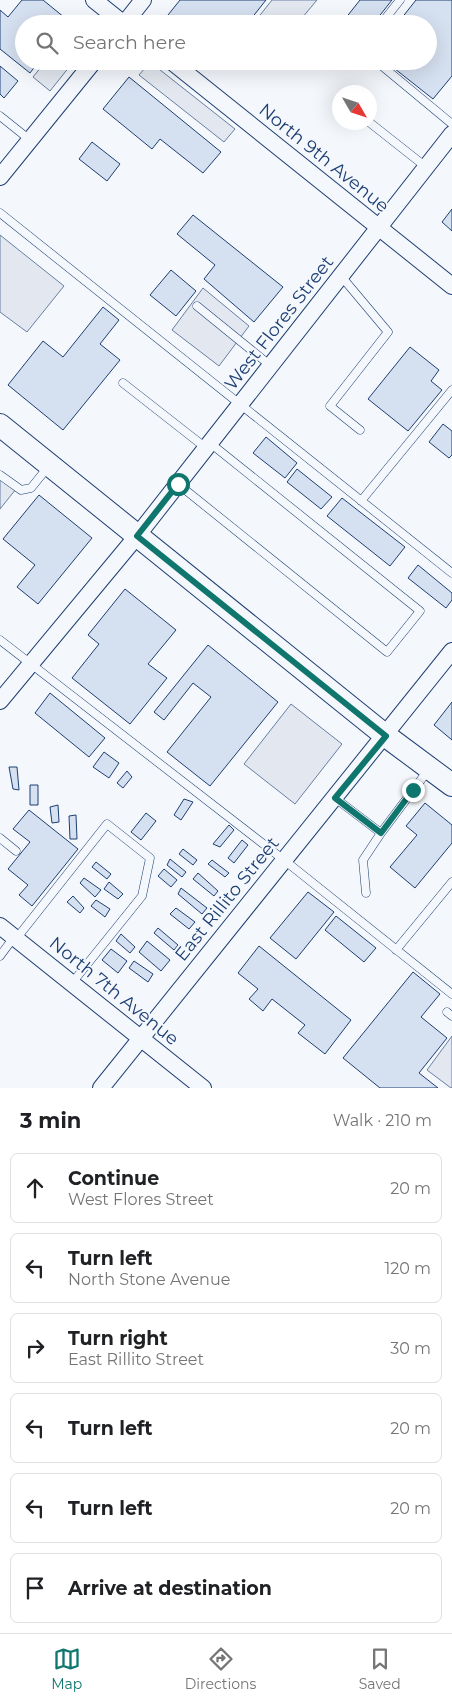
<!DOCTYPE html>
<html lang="en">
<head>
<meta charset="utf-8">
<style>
	:root { --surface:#fff; --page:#f2f2f2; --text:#202124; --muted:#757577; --line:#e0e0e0; --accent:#0f766e }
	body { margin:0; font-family:Montserrat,sans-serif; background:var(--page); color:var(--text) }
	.compass { position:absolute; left:332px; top:85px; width:45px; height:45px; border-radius:50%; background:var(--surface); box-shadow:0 5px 20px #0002; rotate:129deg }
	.stop { position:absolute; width:15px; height:15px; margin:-11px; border:4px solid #0f766e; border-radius:50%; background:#fff }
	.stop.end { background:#0f766e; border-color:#fff; box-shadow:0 1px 5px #0008 }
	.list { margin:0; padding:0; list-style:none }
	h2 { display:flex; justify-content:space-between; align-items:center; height:65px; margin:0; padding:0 20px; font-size:21px }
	h2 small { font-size:16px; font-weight:400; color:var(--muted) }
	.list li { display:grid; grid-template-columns:32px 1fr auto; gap:15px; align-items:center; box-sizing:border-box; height:70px; margin:0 10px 10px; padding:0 10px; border:1px solid var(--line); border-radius:8px }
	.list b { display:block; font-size:19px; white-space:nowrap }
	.list p { margin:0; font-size:16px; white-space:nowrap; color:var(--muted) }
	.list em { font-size:16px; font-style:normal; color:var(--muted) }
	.icon { flex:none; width:28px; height:28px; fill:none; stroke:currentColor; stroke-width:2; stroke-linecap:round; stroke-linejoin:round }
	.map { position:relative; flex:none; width:452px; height:1088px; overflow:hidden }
	.search { position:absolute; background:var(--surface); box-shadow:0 5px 20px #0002; left:15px; right:15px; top:15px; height:55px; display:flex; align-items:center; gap:12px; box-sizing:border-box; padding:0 18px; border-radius:28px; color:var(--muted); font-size:19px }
	.sheet { height:545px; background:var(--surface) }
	nav { display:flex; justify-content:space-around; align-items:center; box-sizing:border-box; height:70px; border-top:1px solid var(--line); background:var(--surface); font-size:14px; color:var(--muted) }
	nav a { display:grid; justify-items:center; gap:2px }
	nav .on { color:var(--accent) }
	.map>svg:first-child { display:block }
</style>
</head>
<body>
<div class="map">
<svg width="452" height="1088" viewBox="0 0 452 1088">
	<rect width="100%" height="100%" fill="#f4f7fb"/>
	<path fill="#e3e8f0" stroke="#687fa3" d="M 272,0 L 317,0 L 297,24 L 253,24 Z
		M 46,61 L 74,61 L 50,91 L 33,77 Z
		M 150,62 L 235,129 L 224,142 L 139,75 Z
		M 0,235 L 64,286 L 27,332 L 0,312 Z
		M 203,288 L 249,326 L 219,366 L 172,330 Z
		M 0,477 L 16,489 L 0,509 Z
		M 291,704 L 342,744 L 295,804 L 244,764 Z
		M 452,1036 L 452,1088 L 451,1088 L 427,1070 Z"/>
	<path fill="#d5e0f0" stroke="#1d3f73" d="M 22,0 L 43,0 L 70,22 L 69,24 L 24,24 L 24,61 L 39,61 L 30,73 L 0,49 L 0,10 L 8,17 Z
		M 180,0 L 266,0 L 247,24 L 178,24 L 168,15 Z
		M 360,0 L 392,0 L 373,24 L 341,24 Z
		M 416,0 L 452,0 L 452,76 L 433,99 L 385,61 L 428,61 L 428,24 L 397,24 Z
		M 0,66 L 18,81 L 4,98 L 0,94 Z
		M 129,77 L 221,152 L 203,173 L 160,139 L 152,149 L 103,109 Z
		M 92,142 L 120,164 L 107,181 L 79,159 Z
		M 452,209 L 452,231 L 442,222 Z
		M 193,215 L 283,287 L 254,322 L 204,279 L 215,265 L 177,234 Z
		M 171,270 L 196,291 L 176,316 L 150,295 Z
		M 103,307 L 119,320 L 100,344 L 120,360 L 63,430 L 8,385 L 43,341 L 63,357 Z
		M 410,347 L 439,370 L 431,381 L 442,390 L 408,431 L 368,399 Z
		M 443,424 L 452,431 L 452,455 L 449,458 L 429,442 Z
		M 266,437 L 297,463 L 285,478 L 253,453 Z
		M 297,469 L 332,497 L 321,509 L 287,482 Z
		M 39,495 L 92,538 L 38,604 L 17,587 L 35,565 L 3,539 Z
		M 342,498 L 405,547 L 390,566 L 327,516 Z
		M 418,565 L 452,593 L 452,600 L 446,608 L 408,578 Z
		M 125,589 L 176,630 L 148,664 L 167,678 L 130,724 L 72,678 L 99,644 L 88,635 Z
		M 208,645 L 278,702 L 210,786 L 167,752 L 211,697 L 193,683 L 164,720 L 154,712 Z
		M 50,693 L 105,738 L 89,757 L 35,713 Z
		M 452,702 L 452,740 L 434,725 Z
		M 104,752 L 119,763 L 109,778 L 93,767 Z
		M 9,767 L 17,767 L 19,790 L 13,789 Z
		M 127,771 L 132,777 L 123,788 L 117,783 Z
		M 30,785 L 38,785 L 38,805 L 30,805 Z
		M 184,799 L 193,802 L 181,820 L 174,815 Z
		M 425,803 L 452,825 L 452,843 L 415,888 L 390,867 L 417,835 L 406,826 Z
		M 58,805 L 59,822 L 52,823 L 50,807 Z
		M 29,810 L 78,849 L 32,906 L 19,895 L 28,885 L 8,869 L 30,842 L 13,829 Z
		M 146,813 L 156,821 L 141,840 L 131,832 Z
		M 76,815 L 77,839 L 70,839 L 69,816 Z
		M 229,825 L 234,830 L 220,847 L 213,844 Z
		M 242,840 L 248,845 L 234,863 L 228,858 Z
		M 183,849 L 197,860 L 193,865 L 179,854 Z
		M 170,859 L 186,872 L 182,877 L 167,865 Z
		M 212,860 L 229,873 L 225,877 L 208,864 Z
		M 96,862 L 111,874 L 107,879 L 92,867 Z
		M 164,869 L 177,880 L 171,887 L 158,876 Z
		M 198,873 L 218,891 L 214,896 L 193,879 Z
		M 84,878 L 101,890 L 95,897 L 80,883 Z
		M 109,882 L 123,894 L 118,899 L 104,889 Z
		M 181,888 L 207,908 L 202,914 L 178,894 Z
		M 308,892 L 334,912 L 296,959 L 270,938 Z
		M 73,896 L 84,908 L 80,913 L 67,902 Z
		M 96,900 L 110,909 L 105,917 L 91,906 Z
		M 176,908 L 195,922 L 189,929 L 170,914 Z
		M 336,916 L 376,948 L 364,962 L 325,930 Z
		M 158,928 L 178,945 L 174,950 L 154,933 Z
		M 121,934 L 135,947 L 130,953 L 116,941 Z
		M 147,941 L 170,960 L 161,971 L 139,952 Z
		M 259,946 L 351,1020 L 325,1054 L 298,1033 L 305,1025 L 272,999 L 263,1011 L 249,999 L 258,989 L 238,973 Z
		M 111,949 L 127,961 L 118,973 L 102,960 Z
		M 134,961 L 153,974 L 148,982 L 129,968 Z
		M 413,972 L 440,994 L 421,1017 L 447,1038 L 419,1073 L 438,1088 L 380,1088 L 343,1058 Z"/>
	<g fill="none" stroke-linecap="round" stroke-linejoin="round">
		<defs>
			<path id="service" d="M 381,24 L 400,0
				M 376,61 L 452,124
				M 0,116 L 30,140
				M 369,122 L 426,167
				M 0,213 L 452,573
				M 341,276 L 388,332 L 330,406 L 360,430
				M 197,306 L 271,366
				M 123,383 L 206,448
				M 0,475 L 21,490 L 31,488 L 48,467
				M 178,484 L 387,652 L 420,611 L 210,443
				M 361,501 L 452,390
				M 0,640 L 284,860 L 452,994
				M 335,798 L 381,833 L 363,860 L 366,893
				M 381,833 L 429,769
				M 0,838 L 16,851
				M 16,939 L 107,824 L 150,858 L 142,896 L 72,983
				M 396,950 L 452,882
				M 0,956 L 14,937
				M 447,1012 L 452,1016"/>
			<path id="minor" d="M 94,0 L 124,24
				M 124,24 L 143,0
				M 171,61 L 452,286
				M 0,177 L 94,61
				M 0,701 L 137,536 L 452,134
				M 0,926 L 203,1088
				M 101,1088 L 452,651"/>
			<path id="secondary" d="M 0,425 L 386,736 L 452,785"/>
		</defs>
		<use href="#service" stroke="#1d3f73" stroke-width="9"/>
		<use href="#minor" stroke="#1d3f73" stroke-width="18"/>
		<use href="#secondary" stroke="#1d3f73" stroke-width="24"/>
		<use href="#service" stroke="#f4f7fb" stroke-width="8"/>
		<use href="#minor" stroke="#f4f7fb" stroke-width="16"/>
		<use href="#secondary" stroke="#f4f7fb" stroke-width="22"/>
	</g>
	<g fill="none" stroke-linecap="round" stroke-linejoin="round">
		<path stroke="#0f766e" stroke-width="6" d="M 178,484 L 137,536 L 386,736 L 335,798 L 381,833 L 413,790"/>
	</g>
	<g text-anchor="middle" stroke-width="4" stroke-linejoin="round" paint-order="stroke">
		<g font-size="18" fill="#1d3f73" stroke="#f4f7fb">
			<text transform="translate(324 158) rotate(39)" y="6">North 9th Avenue</text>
			<text transform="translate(279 323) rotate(-52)" y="6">West Flores Street</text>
			<text transform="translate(227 899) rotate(-51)" y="6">East Rillito Street</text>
			<text transform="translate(114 991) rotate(39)" y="6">North 7th Avenue</text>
		</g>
	</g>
</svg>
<svg class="compass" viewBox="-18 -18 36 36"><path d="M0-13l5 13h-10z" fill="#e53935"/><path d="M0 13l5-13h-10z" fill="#757577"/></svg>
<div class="stop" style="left:178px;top:484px"></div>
<div class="stop end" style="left:413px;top:790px"></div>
<div class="search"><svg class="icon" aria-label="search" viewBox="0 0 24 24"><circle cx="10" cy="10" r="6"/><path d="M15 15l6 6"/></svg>Search here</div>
</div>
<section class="sheet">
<h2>3 min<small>Walk · 210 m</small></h2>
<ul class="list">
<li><svg class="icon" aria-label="ahead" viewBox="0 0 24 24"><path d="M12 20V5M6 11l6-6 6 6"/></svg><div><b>Continue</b><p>West Flores Street</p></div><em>20 m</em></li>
<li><svg class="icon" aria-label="left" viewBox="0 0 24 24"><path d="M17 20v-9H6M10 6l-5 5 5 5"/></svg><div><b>Turn left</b><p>North Stone Avenue</p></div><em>120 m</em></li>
<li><svg class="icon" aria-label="right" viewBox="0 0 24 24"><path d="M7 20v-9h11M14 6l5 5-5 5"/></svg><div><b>Turn right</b><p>East Rillito Street</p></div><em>30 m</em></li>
<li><svg class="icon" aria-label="left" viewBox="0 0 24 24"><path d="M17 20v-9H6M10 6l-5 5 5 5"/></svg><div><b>Turn left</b></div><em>20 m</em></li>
<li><svg class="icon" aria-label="left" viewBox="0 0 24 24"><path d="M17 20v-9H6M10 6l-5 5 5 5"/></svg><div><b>Turn left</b></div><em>20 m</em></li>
<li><svg class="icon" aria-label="arrive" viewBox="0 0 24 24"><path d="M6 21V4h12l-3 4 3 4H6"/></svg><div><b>Arrive at destination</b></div></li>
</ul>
</section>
<nav>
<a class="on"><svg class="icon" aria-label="map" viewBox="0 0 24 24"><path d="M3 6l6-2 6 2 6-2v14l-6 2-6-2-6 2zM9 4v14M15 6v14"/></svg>Map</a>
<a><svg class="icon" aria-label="directions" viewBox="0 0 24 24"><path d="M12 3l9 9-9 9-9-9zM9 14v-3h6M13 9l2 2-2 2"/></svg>Directions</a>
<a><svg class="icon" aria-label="saved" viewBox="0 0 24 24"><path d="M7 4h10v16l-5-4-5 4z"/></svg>Saved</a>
</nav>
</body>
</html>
